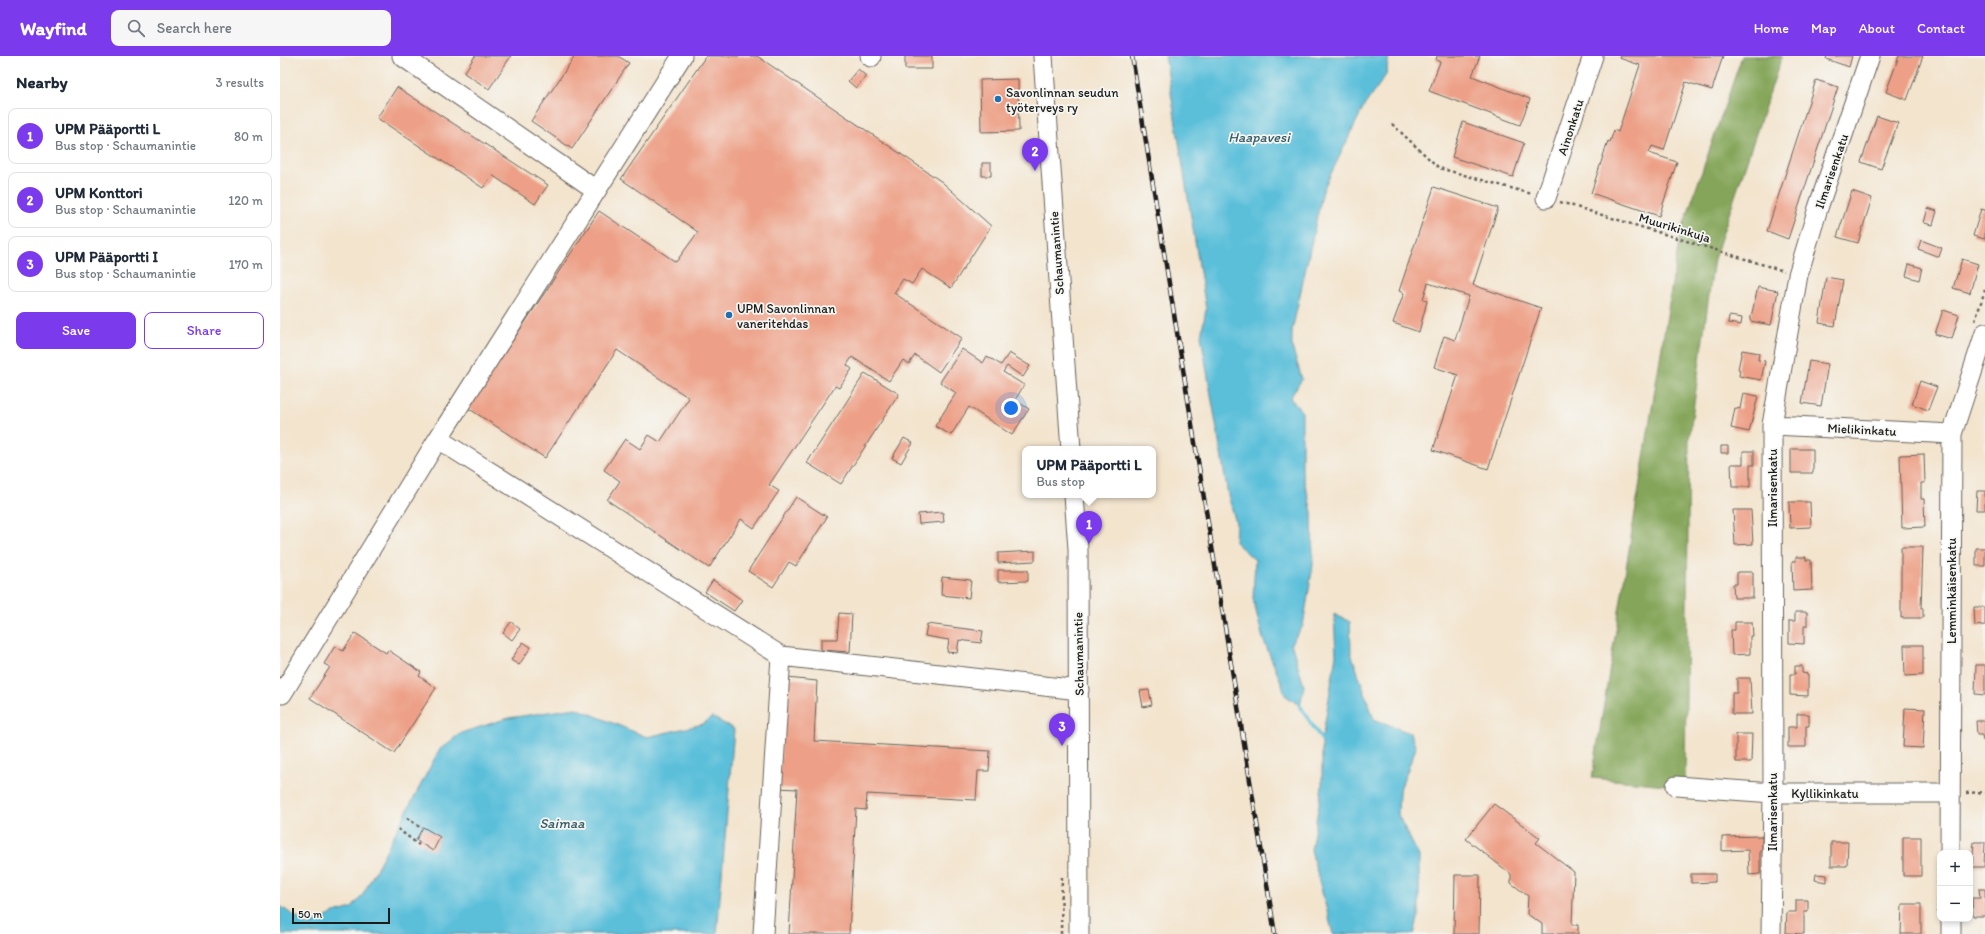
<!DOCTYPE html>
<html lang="en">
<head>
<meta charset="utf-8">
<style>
	:root { --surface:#fff; --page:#f6f6f7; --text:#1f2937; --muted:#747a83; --line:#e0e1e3; --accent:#7c3aed }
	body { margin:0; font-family:Itim,sans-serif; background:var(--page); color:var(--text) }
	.controls { position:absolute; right:12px; bottom:12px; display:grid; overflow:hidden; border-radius:8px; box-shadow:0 2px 6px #0003 }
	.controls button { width:36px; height:36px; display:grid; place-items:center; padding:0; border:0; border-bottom:1px solid var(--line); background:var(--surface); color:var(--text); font:20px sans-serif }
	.scale { position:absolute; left:12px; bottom:10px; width:98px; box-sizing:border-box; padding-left:4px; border:2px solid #1c1c1c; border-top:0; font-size:11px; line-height:14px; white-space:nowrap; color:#1c1c1c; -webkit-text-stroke:3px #f6f6f2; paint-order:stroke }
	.you { position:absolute; left:731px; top:352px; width:14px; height:14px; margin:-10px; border:3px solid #fff; border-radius:50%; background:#1a73e8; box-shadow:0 0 0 6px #1a73e833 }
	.badge { display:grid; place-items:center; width:26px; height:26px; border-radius:50%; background:var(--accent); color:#fff; font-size:13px; font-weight:700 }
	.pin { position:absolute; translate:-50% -33px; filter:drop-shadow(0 1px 2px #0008) }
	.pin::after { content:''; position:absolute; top:21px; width:14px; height:12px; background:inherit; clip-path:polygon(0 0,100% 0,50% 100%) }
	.popup { position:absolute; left:742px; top:390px; width:134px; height:52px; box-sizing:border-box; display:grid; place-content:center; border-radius:8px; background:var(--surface); filter:drop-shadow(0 1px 3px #0005); font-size:13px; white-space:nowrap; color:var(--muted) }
	.popup b { font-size:15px; color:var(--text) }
	.popup::after { content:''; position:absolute; left:50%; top:100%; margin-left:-8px; border:8px solid transparent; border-top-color:var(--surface) }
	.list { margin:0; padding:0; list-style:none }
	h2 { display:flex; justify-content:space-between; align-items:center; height:52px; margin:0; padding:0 16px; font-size:17px }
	h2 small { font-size:13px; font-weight:400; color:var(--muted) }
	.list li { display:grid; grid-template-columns:26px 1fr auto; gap:12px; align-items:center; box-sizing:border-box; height:56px; margin:0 8px 8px; padding:0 8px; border:1px solid var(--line); border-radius:8px }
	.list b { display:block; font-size:15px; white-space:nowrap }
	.list p { margin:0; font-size:13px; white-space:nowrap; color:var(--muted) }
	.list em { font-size:13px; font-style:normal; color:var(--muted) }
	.actions { display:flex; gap:8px; padding:12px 16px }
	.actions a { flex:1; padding:9px 0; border:1px solid var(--accent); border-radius:8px; text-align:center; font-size:14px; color:var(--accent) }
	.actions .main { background:var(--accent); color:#fff }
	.icon { flex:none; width:22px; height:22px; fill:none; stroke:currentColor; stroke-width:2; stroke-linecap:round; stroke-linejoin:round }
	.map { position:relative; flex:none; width:1705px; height:878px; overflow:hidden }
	header { display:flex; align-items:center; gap:24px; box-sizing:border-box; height:56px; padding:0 20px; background:var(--accent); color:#fff }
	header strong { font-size:19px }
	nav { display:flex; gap:22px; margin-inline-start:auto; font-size:14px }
	.search { width:280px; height:36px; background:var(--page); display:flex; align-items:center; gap:10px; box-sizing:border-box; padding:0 14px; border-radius:8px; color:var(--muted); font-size:15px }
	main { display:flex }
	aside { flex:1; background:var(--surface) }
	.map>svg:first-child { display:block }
</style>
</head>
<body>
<header>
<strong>Wayfind</strong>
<div class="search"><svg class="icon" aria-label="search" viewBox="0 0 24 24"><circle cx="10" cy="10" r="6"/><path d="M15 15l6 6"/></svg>Search here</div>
<nav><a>Home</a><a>Map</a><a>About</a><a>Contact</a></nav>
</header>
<main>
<aside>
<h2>Nearby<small>3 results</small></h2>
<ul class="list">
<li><span class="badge">1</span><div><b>UPM Pääportti L</b><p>Bus stop · Schaumanintie</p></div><em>80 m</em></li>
<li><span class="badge">2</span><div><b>UPM Konttori</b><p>Bus stop · Schaumanintie</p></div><em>120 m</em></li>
<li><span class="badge">3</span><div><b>UPM Pääportti I</b><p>Bus stop · Schaumanintie</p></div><em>170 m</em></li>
</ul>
<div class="actions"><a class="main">Save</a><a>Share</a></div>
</aside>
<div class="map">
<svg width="1705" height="878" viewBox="0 0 1705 878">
	<rect width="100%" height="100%" fill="#f6f6f2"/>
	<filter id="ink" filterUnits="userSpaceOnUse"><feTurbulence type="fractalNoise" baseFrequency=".025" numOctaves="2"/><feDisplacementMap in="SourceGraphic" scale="8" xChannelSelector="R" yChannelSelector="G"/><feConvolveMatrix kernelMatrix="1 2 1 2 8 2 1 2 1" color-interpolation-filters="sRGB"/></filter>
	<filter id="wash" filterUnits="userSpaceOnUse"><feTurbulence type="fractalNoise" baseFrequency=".012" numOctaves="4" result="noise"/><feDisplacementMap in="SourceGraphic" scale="16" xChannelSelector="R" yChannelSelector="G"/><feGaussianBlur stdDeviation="0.9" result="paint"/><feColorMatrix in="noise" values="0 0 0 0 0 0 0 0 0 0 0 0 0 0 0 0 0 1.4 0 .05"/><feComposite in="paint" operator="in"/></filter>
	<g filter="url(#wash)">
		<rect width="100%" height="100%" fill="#f3e4ce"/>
		<path fill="#85a65a" stroke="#50613b" d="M 1462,0 L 1502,0 L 1434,203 L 1409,384 L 1405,725 L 1396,730 L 1312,722 L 1400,179 Z"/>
		<path fill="#5cbfda" stroke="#3c6e7b" d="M 885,0 L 1109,0 L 1106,19 L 1084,50 L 1043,134 L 1012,275 L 1012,291 L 1022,323 L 1010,342 L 1022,356 L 1022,416 L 1032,456 L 1033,509 L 1023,570 L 1011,587 L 1024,630 L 1020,650 L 1005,639 L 1001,626 L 983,583 L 973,543 L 975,504 L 955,486 L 956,467 L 948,439 L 921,280 L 926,253 Z
			M 1054,558 L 1070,566 L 1071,597 L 1094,663 L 1130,677 L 1136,692 L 1119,736 L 1118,759 L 1139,800 L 1139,859 L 1134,878 L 1053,878 L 1031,794 L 1042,730 L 1042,684 L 1056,599 Z
			M 296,652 L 367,681 L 423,668 L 432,661 L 454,673 L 437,878 L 0,878 L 0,850 L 29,870 L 54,857 L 72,852 L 82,840 L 159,694 L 181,677 L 228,662 Z"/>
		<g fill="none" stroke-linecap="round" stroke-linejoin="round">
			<path stroke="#5cbfda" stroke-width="4" d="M 1020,650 L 1042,684"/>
		</g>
		<g id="blocks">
			<path fill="#eda087" d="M 195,0 L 231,0 L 209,33 L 184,17 Z
				M 295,0 L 338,0 L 349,7 L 292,93 L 251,65 Z
				M 426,0 L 477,0 L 662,126 L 711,170 L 671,232 L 642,213 L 632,228 L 623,223 L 614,237 L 682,282 L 659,316 L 635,299 L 629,308 L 623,304 L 609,325 L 572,301 L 567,309 L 572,313 L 559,332 L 555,330 L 489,429 L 499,435 L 474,472 L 461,463 L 429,512 L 327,444 L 340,425 L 324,414 L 345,383 L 360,393 L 369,379 L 380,386 L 409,342 L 337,294 L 265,402 L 188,352 L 319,155 L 396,206 L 418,176 L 341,123 Z
				M 625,0 L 652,0 L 652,13 L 625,13 Z
				M 1157,0 L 1200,0 L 1192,20 L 1250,43 L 1240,69 L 1149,35 L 1160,6 L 1156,4 Z
				M 1340,0 L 1443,0 L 1432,34 L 1406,26 L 1384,94 L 1372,90 L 1369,97 L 1397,106 L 1379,160 L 1311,137 L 1328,85 L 1330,86 L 1334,74 L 1338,76 L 1360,9 L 1339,2 Z
				M 1547,0 L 1572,0 L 1569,11 L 1546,3 Z
				M 1619,0 L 1643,0 L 1627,44 L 1606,36 Z
				M 578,13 L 586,20 L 576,32 L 568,25 Z
				M 738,23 L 739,75 L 701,76 L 700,24 Z
				M 1536,24 L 1558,31 L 1508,183 L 1487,175 Z
				M 117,31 L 268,129 L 255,148 L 212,119 L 203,132 L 97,62 Z
				M 1597,60 L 1618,67 L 1601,113 L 1581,106 Z
				M 1183,66 L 1244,87 L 1233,121 L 1172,101 Z
				M 702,107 L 711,107 L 711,120 L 702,120 Z
				M 1154,131 L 1218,152 L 1193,229 L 1261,252 L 1208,413 L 1153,394 L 1178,319 L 1154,311 L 1164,280 L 1175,284 L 1189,240 L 1148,227 L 1143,243 L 1147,245 L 1139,276 L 1113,267 L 1124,237 L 1119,235 Z
				M 1572,135 L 1592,142 L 1578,187 L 1557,181 Z
				M 1648,152 L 1657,155 L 1653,169 L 1644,167 Z
				M 1701,153 L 1705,154 L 1705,183 L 1693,180 Z
				M 1641,184 L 1662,192 L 1659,201 L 1638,193 Z
				M 1682,203 L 1698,208 L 1690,237 L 1673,232 Z
				M 1629,208 L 1642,212 L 1639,224 L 1626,220 Z
				M 1546,221 L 1563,224 L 1555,270 L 1539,267 Z
				M 1478,231 L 1498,235 L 1491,269 L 1470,265 Z
				M 1663,254 L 1679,259 L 1672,283 L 1655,278 Z
				M 1449,260 L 1462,262 L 1461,269 L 1448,267 Z
				M 682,293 L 703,307 L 707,300 L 721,309 L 729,297 L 750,310 L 743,321 L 727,310 L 723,316 L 744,329 L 735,344 L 749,353 L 732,379 L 689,351 L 671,379 L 655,370 L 676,337 L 660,326 Z
				M 1462,294 L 1479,297 L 1478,304 L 1485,305 L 1481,324 L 1459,320 L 1460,314 L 1458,313 Z
				M 1529,305 L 1548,308 L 1541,350 L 1522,347 Z
				M 585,317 L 619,338 L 561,428 L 527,407 Z
				M 1640,325 L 1657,331 L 1648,354 L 1632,348 Z
				M 1463,337 L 1478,340 L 1469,376 L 1451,372 L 1455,352 L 1460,353 Z
				M 624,382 L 633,387 L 621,407 L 612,402 Z
				M 1441,390 L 1448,390 L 1448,397 L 1441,397 Z
				M 1511,393 L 1533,393 L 1533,417 L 1511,417 Z
				M 1463,395 L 1474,395 L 1474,409 L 1470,409 L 1470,431 L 1452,431 L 1451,408 L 1463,408 Z
				M 1644,398 L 1645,427 L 1641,427 L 1641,443 L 1644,443 L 1645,471 L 1622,472 L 1620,399 Z
				M 1697,435 L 1705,435 L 1705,454 L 1696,454 Z
				M 516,441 L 547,461 L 516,510 L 509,506 L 493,531 L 468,515 Z
				M 1509,446 L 1530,446 L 1531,471 L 1510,472 Z
				M 1453,454 L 1471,454 L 1473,488 L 1455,489 Z
				M 663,456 L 664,466 L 639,468 L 638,458 Z
				M 1621,491 L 1643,491 L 1641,552 L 1643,552 L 1643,562 L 1621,562 Z
				M 1696,492 L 1705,492 L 1705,510 L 1696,510 Z
				M 755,495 L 755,505 L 718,507 L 718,497 Z
				M 1516,501 L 1526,501 L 1526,504 L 1531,504 L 1532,534 L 1513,535 L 1512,505 L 1516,505 Z
				M 718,514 L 748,514 L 748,525 L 718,526 Z
				M 1457,516 L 1473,516 L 1473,542 L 1454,542 L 1453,528 L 1457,528 Z
				M 662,521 L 691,524 L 689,542 L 661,539 Z
				M 433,524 L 462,544 L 454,555 L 425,536 Z
				M 1694,551 L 1705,551 L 1705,569 L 1695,570 Z
				M 1515,556 L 1527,556 L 1527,570 L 1524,570 L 1524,588 L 1509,587 L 1509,565 L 1515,565 Z
				M 559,557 L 572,558 L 570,596 L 541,594 L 541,583 L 557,583 Z
				M 231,566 L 240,573 L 232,584 L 223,577 Z
				M 1455,566 L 1472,566 L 1473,580 L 1470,580 L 1470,598 L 1452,599 L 1451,574 L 1455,574 Z
				M 647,568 L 703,575 L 701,587 L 679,584 L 677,597 L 667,596 L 669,584 L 645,580 Z
				M 75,577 L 106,597 L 108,594 L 141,616 L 139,620 L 156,632 L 114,697 L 30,642 L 50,611 L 44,608 L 55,590 L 63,595 Z
				M 243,586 L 251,591 L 239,609 L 231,604 Z
				M 1624,589 L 1643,589 L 1643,619 L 1625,620 Z
				M 1696,609 L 1705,609 L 1705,639 L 1695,638 Z
				M 1515,610 L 1522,610 L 1522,617 L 1528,618 L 1528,640 L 1510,639 L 1510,618 L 1515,618 Z
				M 507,622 L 537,625 L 534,685 L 710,695 L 709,715 L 698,715 L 696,744 L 587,738 L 586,754 L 576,753 L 569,878 L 509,878 L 517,733 L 498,732 Z
				M 1457,622 L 1470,622 L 1472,658 L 1452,658 L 1452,637 L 1457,637 Z
				M 869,634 L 872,649 L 863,651 L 860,635 Z
				M 1625,652 L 1645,653 L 1643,692 L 1623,691 Z
				M 1517,658 L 1529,658 L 1529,670 L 1526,670 L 1526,691 L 1508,691 L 1508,671 L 1517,671 Z
				M 1696,665 L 1705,665 L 1705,684 L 1703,684 L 1702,679 L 1697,679 Z
				M 1456,678 L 1472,678 L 1471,706 L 1456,706 Z
				M 1214,748 L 1260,782 L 1256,787 L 1294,816 L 1292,869 L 1298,869 L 1298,878 L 1262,878 L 1262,868 L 1247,858 L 1248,840 L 1231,827 L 1231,818 L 1186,783 Z
				M 143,771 L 160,781 L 153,795 L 136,784 Z
				M 1482,780 L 1482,795 L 1480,795 L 1480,818 L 1469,819 L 1468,794 L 1442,795 L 1442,781 Z
				M 1623,781 L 1641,781 L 1641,820 L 1623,820 Z
				M 1551,786 L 1568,786 L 1567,810 L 1551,810 Z
				M 1694,786 L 1705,786 L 1704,811 L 1692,811 Z
				M 1411,818 L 1435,818 L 1435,826 L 1411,827 Z
				M 1536,818 L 1547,819 L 1547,826 L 1535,824 Z
				M 1175,819 L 1200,819 L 1199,878 L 1174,878 Z
				M 1699,833 L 1705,833 L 1705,860 L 1693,860 L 1692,842 L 1700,842 Z
				M 1516,844 L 1528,844 L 1528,856 L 1524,856 L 1524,878 L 1506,877 L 1507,856 L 1516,856 Z
				M 1622,848 L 1641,848 L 1641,878 L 1621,878 Z"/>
		</g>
	</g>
	<g filter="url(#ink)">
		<use href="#blocks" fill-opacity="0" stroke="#67625a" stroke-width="1"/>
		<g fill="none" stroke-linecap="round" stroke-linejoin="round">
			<defs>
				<path id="minor" d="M 122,0 L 316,134
					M 590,0 L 591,1
					M 763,0 L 791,393
					M 1266,142 L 1313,0
					M 1492,369 L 1672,378
					M 158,383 L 402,0
					M 794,439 L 798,493 L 799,878
					M 2,638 L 158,383 L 501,600
					M 1396,730 L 1493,737 L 1670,737
					M 1670,797 L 1672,378 L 1705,277
					M 1671,863 L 1671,878
					M 483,878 L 501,600 L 799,634
					M 1491,878 L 1493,737 L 1492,369 L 1518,219 L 1538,152 L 1590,0"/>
			</defs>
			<use href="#minor" stroke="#67625a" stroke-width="21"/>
			<path stroke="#67625a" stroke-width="2.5" stroke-dasharray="3 3" stroke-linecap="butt" d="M 1112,68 L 1159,112 L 1252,138
				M 1280,146 L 1504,215
				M 1695,265 L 1705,234
				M 1686,737 L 1705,736
				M 127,762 L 141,772
				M 118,773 L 139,789
				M 1658,807 L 1658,856
				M 781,878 L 782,819"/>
			<use href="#minor" stroke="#fff" stroke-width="19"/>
			<defs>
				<path id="rail" d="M 852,0 L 995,878"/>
			</defs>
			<use href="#rail" stroke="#1c1c1c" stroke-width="4.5"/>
			<use href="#rail" stroke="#f6f6f2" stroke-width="3" stroke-dasharray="9" stroke-linecap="butt"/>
		</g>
	</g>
	<g fill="#1f6fb2" stroke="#f6f6f2" stroke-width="1.5">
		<circle cx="718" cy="43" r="4"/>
		<circle cx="449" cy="259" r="4"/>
	</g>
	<g text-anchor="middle" stroke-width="3.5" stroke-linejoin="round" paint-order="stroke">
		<g font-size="13" fill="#1c1c1c" stroke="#f6f6f2" text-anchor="start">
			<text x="726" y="41">Savonlinnan seudun<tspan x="726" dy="15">työterveys ry</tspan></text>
			<text x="457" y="257">UPM Savonlinnan<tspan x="457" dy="15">vaneritehdas</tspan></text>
		</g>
		<g font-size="13" fill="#1c1c1c" stroke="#f6f6f2">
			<text transform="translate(1290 71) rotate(-72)" y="5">Ainonkatu</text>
			<text transform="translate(1551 115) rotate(-71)" y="5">Ilmarisenkatu</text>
			<text transform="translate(1395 171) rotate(17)" y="5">Muurikinkuja</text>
			<text transform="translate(776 197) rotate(-94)" y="5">Schaumanintie</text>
			<text transform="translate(1582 373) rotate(3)" y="5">Mielikinkatu</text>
			<text transform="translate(1492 432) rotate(-90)" y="5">Ilmarisenkatu</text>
			<text transform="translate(1671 535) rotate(-90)" y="5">Lemminkäisenkatu</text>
			<text transform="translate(798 598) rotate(-91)" y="5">Schaumanintie</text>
			<text x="1545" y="742">Kyllikinkatu</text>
			<text transform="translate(1492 756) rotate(-90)" y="5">Ilmarisenkatu</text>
		</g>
		<g font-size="14" font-style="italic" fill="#365d68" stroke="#f6f6f2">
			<text x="979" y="86">Haapavesi</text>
			<text x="282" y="772">Saimaa</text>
		</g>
	</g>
</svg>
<div class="controls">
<button>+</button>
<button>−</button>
</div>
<div class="scale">50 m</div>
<div class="you"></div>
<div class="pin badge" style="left:809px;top:488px">1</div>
<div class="popup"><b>UPM Pääportti L</b>Bus stop</div>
<div class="pin badge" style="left:755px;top:115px">2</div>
<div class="pin badge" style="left:782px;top:690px">3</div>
</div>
</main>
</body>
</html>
